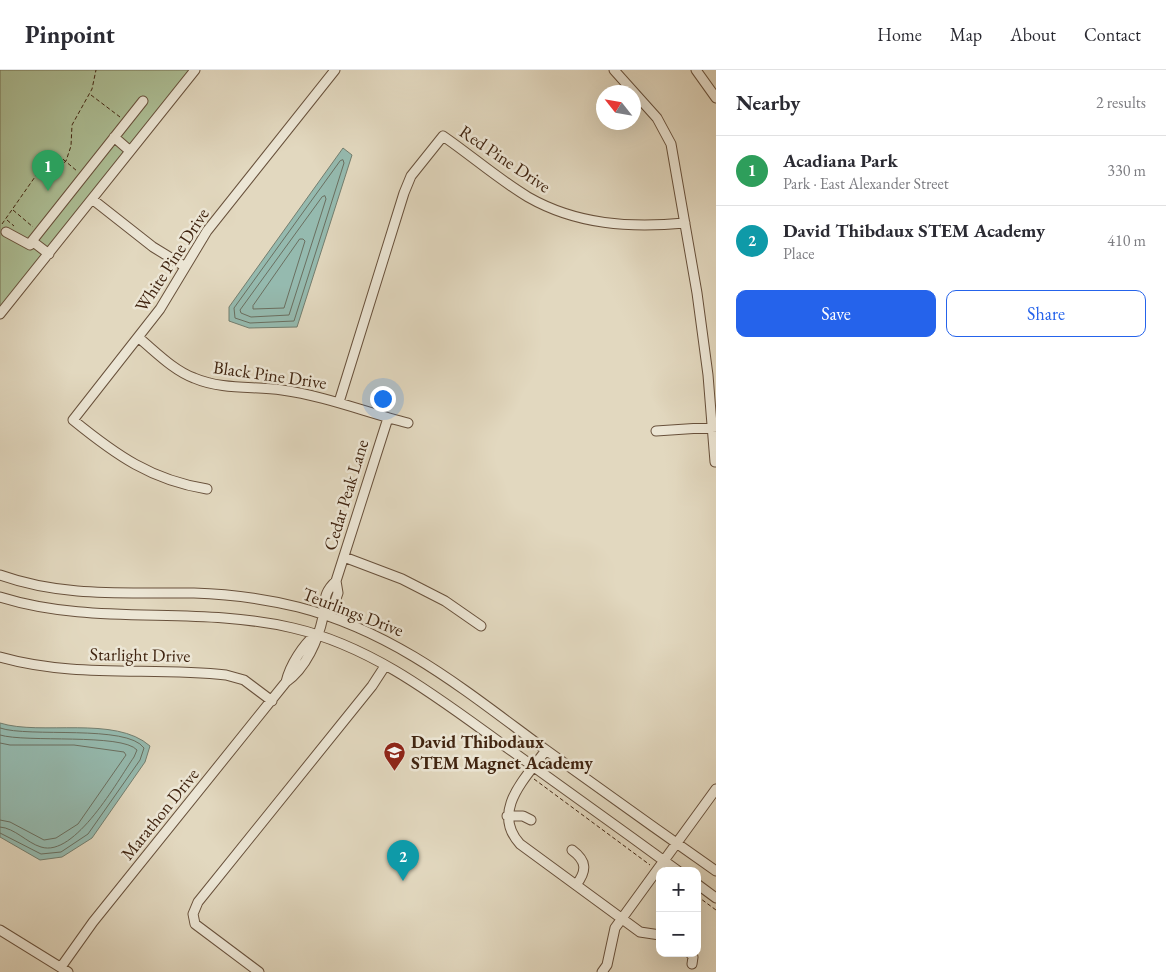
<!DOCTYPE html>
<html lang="en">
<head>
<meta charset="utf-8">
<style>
	:root { --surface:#fff; --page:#f2f2f3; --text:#2b2b33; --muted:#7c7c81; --line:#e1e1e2; --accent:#2563eb }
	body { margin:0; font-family:"EB Garamond",serif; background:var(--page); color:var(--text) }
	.controls { position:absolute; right:15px; bottom:15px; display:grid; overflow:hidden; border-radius:10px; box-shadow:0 5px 20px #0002 }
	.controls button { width:45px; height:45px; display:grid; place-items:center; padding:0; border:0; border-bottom:1px solid var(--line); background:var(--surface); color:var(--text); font:25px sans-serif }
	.compass { position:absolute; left:596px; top:15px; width:45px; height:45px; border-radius:50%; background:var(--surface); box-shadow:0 5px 20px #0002; rotate:301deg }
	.you { position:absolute; left:382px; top:328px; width:18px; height:18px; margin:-12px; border:4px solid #fff; border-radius:50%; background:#1a73e8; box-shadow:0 0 0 8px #1a73e833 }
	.badge { display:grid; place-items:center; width:32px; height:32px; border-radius:50%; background:var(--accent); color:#fff; font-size:16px; font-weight:700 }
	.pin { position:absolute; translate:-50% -41px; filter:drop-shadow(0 1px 2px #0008) }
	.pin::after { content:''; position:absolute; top:26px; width:18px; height:15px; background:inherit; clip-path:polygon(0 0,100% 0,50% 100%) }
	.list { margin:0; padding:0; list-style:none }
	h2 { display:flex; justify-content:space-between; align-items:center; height:65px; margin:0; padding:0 20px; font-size:21px }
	h2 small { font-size:16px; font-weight:400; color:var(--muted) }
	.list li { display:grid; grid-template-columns:32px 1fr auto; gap:15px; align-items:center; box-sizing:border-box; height:70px; padding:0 20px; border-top:1px solid var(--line) }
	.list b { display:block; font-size:19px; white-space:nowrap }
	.list p { margin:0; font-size:16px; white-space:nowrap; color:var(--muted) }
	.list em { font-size:16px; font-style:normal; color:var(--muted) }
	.actions { display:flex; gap:10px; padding:15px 20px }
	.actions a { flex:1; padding:11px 0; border:1px solid var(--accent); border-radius:10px; text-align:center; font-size:18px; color:var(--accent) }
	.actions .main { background:var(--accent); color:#fff }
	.map { position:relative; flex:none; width:716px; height:902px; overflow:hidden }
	header { display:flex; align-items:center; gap:30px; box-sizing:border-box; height:70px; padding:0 25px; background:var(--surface); border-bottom:1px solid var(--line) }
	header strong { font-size:24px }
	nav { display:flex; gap:28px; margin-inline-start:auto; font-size:18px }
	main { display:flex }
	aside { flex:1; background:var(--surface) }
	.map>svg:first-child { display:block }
</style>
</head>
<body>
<header>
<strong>Pinpoint</strong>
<nav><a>Home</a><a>Map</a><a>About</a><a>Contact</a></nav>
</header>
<main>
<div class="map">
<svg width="716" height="902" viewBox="0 0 716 902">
	<rect width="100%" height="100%" fill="#e2d8bf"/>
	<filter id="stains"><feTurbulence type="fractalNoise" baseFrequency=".004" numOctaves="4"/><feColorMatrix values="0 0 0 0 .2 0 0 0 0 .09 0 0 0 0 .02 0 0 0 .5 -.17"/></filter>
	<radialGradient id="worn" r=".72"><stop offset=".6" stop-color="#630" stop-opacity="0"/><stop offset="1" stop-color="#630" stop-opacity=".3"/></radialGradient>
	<path fill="#adc097" stroke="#767254" d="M 0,0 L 194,0 L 0,243 Z"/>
	<path fill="#95baaf" stroke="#737e6f" d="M 343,78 L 352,85 L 297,257 L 249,258 L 229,251 L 229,237 Z
		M 0,653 C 41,666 115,645 150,676 L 145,692 L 92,768 L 62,787 L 40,790 L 0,767 Z"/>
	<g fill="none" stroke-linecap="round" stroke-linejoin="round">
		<path stroke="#6a6f60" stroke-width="1" d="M 343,90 L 344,93 L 294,251 L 250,253 L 235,248 L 234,238 L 340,91 Z
			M 325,126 L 326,129 L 289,245 L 251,247 L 241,243 L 240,240 L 322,127 Z
			M 300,169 L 303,169 L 305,171 L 284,238 L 253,239 L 253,236 Z
			M 0,658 C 29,668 127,654 144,678 L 140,690 L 88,764 L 61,782 L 41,784 L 0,763
			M 0,665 C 26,673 122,663 137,680 L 134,687 C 118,710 75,788 41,777 C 27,773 15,758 0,757
			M 0,673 L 10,675 L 74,675 L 124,682 L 126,685 L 78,754 L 56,768 L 44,770 L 10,752 L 0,750"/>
		<defs>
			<path id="minor" d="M 614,0 L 657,48 L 671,74 L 697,223 L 708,305 L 715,392
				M 696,0 L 716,28
				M 114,67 L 130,81
				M 92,129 L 153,177 L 184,196
				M 6,162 L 30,175 L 32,171
				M 49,184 L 32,171 L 143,31
				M 0,244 L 195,0
				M 139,268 C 156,282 173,300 194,308 C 222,320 253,316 282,320 C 325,326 365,342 408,353
				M 339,332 L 404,123 L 411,106 L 443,66 C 472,86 498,109 528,127 C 577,155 630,158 685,153
				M 656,361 L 716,357
				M 207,419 C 151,410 116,385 73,350 L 160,239 L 207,161 L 335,0
				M 344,487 L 402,509 L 445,531 L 481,556
				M 0,505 C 64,528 128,522 194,523 C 228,524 265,529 298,537 C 396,562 467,622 546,680 C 603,721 659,761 716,801
				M 0,527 C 96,557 194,535 293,558 C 375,577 442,631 509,679 C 566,720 622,760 678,801
				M 323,546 L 332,540 L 338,523 L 336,511 L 388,348
				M 0,587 C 74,608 150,597 226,605 L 244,610 L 272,631
				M 286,612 C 290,595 303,575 316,564
				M 546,680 C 526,708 490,741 520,774 L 640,862 L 660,865
				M 507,746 L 523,746 L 531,750
				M 572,780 C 587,791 587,801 576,815
				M 697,814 L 716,828
				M 0,860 L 68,902
				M 690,883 L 693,887 L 692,894
				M 61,897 L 93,852 L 286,612 C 306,598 318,570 323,547 C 326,531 322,524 336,511
				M 259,902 L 195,854 L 193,844 L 198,832 L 372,616 L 385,596
				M 602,902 L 607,895 L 615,858 L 716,719"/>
		</defs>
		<use href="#minor" stroke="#68513c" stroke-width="11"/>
		<path stroke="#402410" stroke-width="1" stroke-dasharray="4 2.5" stroke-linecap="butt" d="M 91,25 L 120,47
			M 58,85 L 77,101
			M 13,140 L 33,157
			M 7,150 L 14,156
			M 2,154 L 37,104 L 58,98 L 66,91 L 71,76 L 72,55 L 92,19 L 96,0
			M 534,709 L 650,795
			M 697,826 L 716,840"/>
		<use href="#minor" stroke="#ece6d5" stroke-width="9"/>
	</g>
	<defs>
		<symbol id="school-pin" viewBox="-11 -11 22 30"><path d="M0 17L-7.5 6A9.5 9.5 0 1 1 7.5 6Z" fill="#8f2418" stroke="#ece6d5"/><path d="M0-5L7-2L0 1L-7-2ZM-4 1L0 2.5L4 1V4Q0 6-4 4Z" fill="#fff"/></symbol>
	</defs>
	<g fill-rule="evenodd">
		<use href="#school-pin" x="382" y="670" width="25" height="34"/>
	</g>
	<g text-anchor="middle" stroke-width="5" stroke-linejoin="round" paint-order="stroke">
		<g font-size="18" fill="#402410" stroke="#ece6d5">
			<text transform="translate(505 89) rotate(34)" y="6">Red Pine Drive</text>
			<text transform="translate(172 190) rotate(-57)" y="6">White Pine Drive</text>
			<text transform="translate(270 305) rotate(8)" y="6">Black Pine Drive</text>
			<text transform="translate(346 425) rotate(-73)" y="6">Cedar Peak Lane</text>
			<text transform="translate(353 542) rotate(21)" y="6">Teurlings Drive</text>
			<text transform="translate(140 585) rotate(1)" y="6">Starlight Drive</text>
			<text transform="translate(160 744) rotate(-51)" y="6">Marathon Drive</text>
		</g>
		<g font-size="18" font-weight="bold" fill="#402410" stroke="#ece6d5" text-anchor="start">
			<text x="411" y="678">David Thibodaux<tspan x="411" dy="21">STEM Magnet Academy</tspan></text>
		</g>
	</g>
	<rect width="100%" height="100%" filter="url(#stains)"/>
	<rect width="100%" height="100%" fill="url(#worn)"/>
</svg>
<div class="controls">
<button>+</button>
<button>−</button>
</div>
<svg class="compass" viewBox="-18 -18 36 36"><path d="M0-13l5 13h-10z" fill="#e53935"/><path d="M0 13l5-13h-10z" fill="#7c7c81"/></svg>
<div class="you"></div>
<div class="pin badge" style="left:48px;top:121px;background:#2e9e5b">1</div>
<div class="pin badge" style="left:403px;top:811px;background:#0f9aa8">2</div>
</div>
<aside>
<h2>Nearby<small>2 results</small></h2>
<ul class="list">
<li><span class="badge" style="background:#2e9e5b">1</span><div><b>Acadiana Park</b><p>Park · East Alexander Street</p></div><em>330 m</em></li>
<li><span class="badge" style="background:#0f9aa8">2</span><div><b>David Thibdaux STEM Academy</b><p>Place</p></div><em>410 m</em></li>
</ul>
<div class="actions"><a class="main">Save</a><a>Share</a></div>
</aside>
</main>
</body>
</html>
